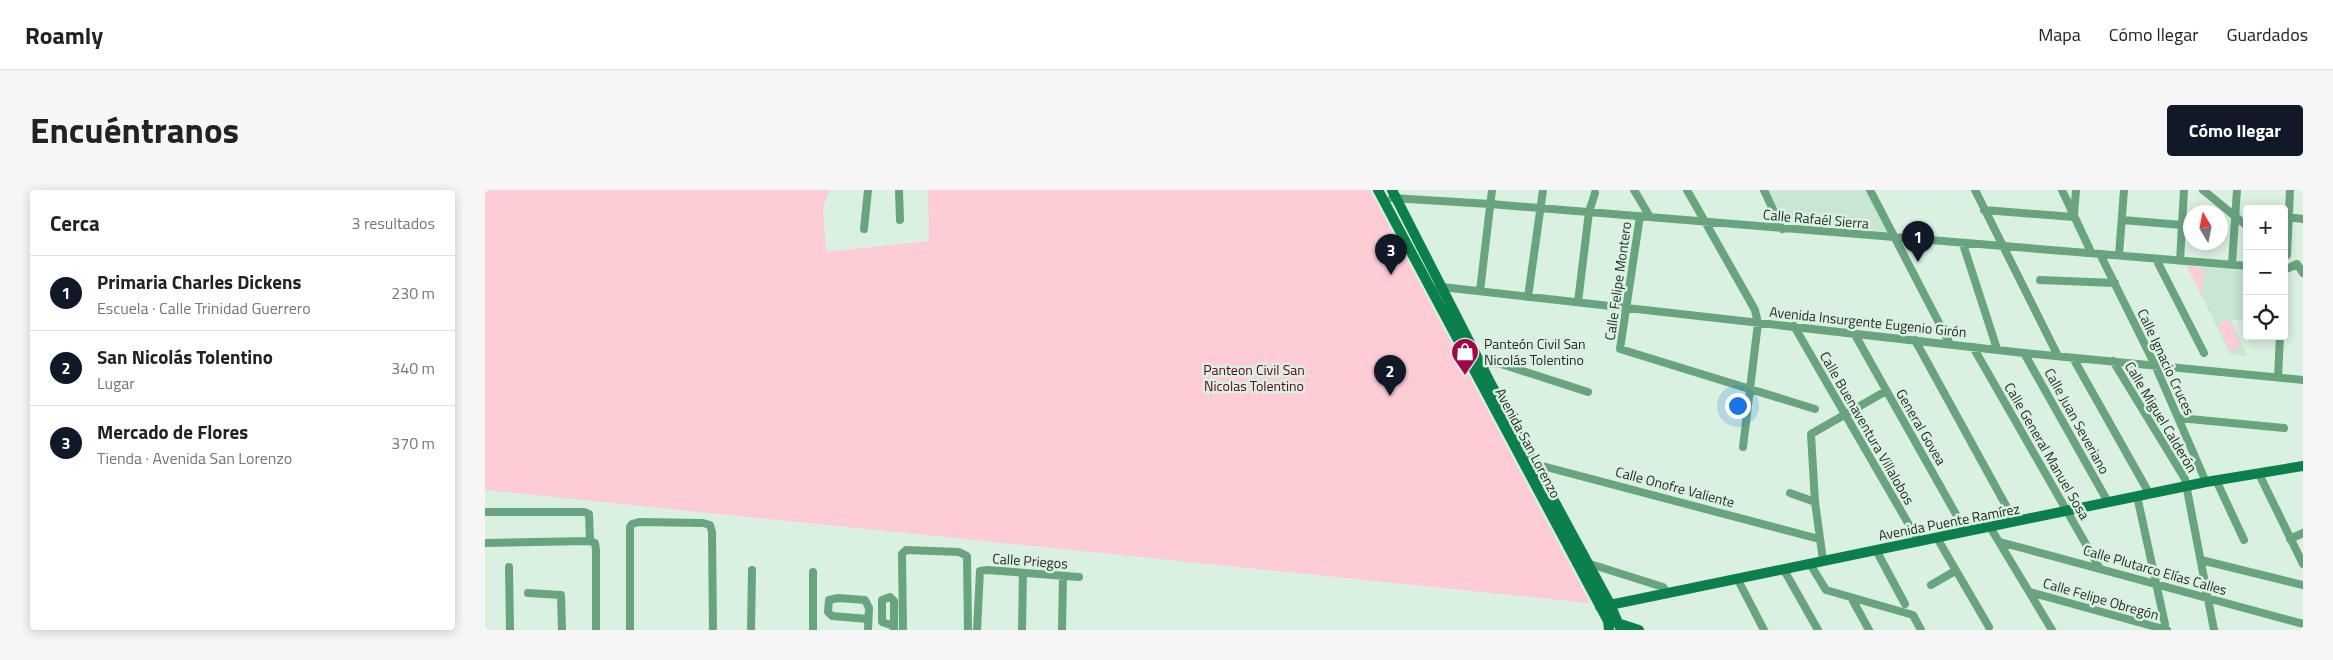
<!DOCTYPE html>
<html lang="es">
<head>
<meta charset="utf-8">
<style>
	:root { --surface:#fff; --page:#f6f6f6; --text:#222; --muted:#767676; --line:#e0e0e0; --accent:#111827 }
	body { margin:0; font-family:"Titillium Web",sans-serif; background:var(--page); color:var(--text) }
	.controls { position:absolute; right:15px; top:15px; display:grid; overflow:hidden; border-radius:5px; box-shadow:0 2px 12px #0003 }
	.controls button { width:45px; height:45px; display:grid; place-items:center; padding:0; border:0; border-bottom:1px solid var(--line); background:var(--surface); color:var(--text); font:25px sans-serif }
	.compass { position:absolute; left:1698px; top:15px; width:45px; height:45px; border-radius:50%; background:var(--surface); box-shadow:0 2px 12px #0003; rotate:350deg }
	.you { position:absolute; left:1252px; top:215px; width:18px; height:18px; margin:-12px; border:4px solid #fff; border-radius:50%; background:#1a73e8; box-shadow:0 0 0 8px #1a73e833 }
	.badge { display:grid; place-items:center; width:32px; height:32px; border-radius:50%; background:var(--accent); color:#fff; font-size:16px; font-weight:700 }
	.pin { position:absolute; translate:-50% -41px; filter:drop-shadow(0 1px 2px #0008) }
	.pin::after { content:''; position:absolute; top:26px; width:18px; height:15px; background:inherit; clip-path:polygon(0 0,100% 0,50% 100%) }
	.list { margin:0; padding:0; list-style:none }
	h2 { display:flex; justify-content:space-between; align-items:center; height:65px; margin:0; padding:0 20px; font-size:21px }
	h2 small { font-size:16px; font-weight:400; color:var(--muted) }
	.list li { display:grid; grid-template-columns:32px 1fr auto; gap:15px; align-items:center; box-sizing:border-box; height:75px; padding:0 20px; border-top:1px solid var(--line) }
	.list b { display:block; font-size:19px; white-space:nowrap }
	.list p { margin:0; font-size:16px; white-space:nowrap; color:var(--muted) }
	.list em { font-size:16px; font-style:normal; color:var(--muted) }
	.icon { flex:none; width:28px; height:28px; fill:none; stroke:currentColor; stroke-width:2; stroke-linecap:round; stroke-linejoin:round }
	.map { position:relative; flex:none; width:1818px; height:440px; overflow:hidden; border-radius:5px }
	header { display:flex; align-items:center; gap:30px; box-sizing:border-box; height:70px; padding:0 25px; background:var(--surface); border-bottom:1px solid var(--line) }
	header strong { font-size:24px }
	nav { display:flex; gap:28px; margin-inline-start:auto; font-size:18px }
	.intro { display:flex; align-items:center; justify-content:space-between; box-sizing:border-box; height:120px; padding:0 30px }
	h1 { margin:0; font-size:35px }
	.button { padding:12px 22px; border-radius:5px; background:var(--accent); color:#fff; font-size:18px; font-weight:700 }
	main { display:flex; gap:30px; padding:0 30px }
	aside { flex:1; background:var(--surface); border-radius:5px; box-shadow:0 2px 12px #0003 }
	.map>svg:first-child { display:block }
</style>
</head>
<body>
<header>
<strong>Roamly</strong>
<nav><a>Mapa</a><a>Cómo llegar</a><a>Guardados</a></nav>
</header>
<div class="intro"><h1>Encuéntranos</h1><a class="button">Cómo llegar</a></div>
<main>
<aside>
<h2>Cerca<small>3 resultados</small></h2>
<ul class="list">
<li><span class="badge">1</span><div><b>Primaria Charles Dickens</b><p>Escuela · Calle Trinidad Guerrero</p></div><em>230 m</em></li>
<li><span class="badge">2</span><div><b>San Nicolás Tolentino</b><p>Lugar</p></div><em>340 m</em></li>
<li><span class="badge">3</span><div><b>Mercado de Flores</b><p>Tienda · Avenida San Lorenzo</p></div><em>370 m</em></li>
</ul>
</aside>
<div class="map">
<svg width="1818" height="440" viewBox="0 0 1818 440">
	<rect width="100%" height="100%" fill="#daf0e1"/>
	<path fill="#c9e6d2" d="M 1284,0 L 1383,0 L 1405,42 L 1298,32 Z
		M 1702,76 L 1762,81 L 1762,130 L 1746,130 L 1762,166 L 1745,164 Z"/>
	<path fill="#feccd5" d="M 0,0 L 345,0 L 338,17 L 341,62 L 444,51 L 443,0 L 885,0 L 1105,413 L 0,300 Z
		M 1702,76 L 1718,78 L 1717,107 Z
		M 1744,130 L 1756,157 L 1745,161 L 1733,134 Z"/>
	<g fill="none" stroke-linecap="round" stroke-linejoin="round">
		<path stroke="#68a47e" stroke-width="8" d="M 414,0 L 415,30
			M 1149,0 L 1165,27
			M 1202,0 L 1270,120 L 1273,133 L 1258,257
			M 1279,0 L 1297,39
			M 1385,0 L 1465,154
			M 1490,0 L 1573,166
			M 1577,0 L 1606,62
			M 1718,0 L 1762,36
			M 907,8 L 1005,14 L 1762,76
			M 1499,20 L 1589,27
			M 1589,25 L 1591,0
			M 1155,26 L 1135,159 L 1330,219
			M 1803,27 L 1818,29
			M 1637,30 L 1697,35
			M 379,39 L 383,0
			M 1478,54 L 1512,159
			M 1615,64 L 1670,175 L 1721,292
			M 1634,65 L 1639,0
			M 1802,65 L 1805,0
			M 1671,69 L 1719,163
			M 1695,71 L 1699,0
			M 1747,74 L 1752,0
			M 1799,80 L 1812,74 L 1818,83
			M 1555,90 L 1630,93
			M 953,99 L 957,97 L 1539,163 L 1818,190
			M 995,101 L 1007,0
			M 1043,107 L 1058,0
			M 1093,112 L 1104,22 L 1110,3
			M 1309,136 L 1434,352
			M 1369,143 L 1481,342
			M 1430,150 L 1530,332
			M 1488,157 L 1614,377
			M 1539,163 L 1623,312
			M 1588,168 L 1664,303
			M 1628,171 L 1700,289 L 1729,440
			M 996,174 L 1013,173 L 1103,202
			M 1793,187 L 1795,146
			M 1694,228 L 1799,238
			M 1046,273 L 1334,349
			M 1774,284 L 1818,374
			M 1731,290 L 1759,350
			M 1305,303 L 1330,312
			M 1652,306 L 1680,434 L 1679,440
			M 0,322 L 99,322 L 104,324 L 105,351
			M 1505,337 L 1567,440
			M 1452,348 L 1504,437
			M 1805,349 L 1818,343
			M 105,351 L 110,353 L 111,360 L 111,440
			M 1515,352 L 1818,434
			M 0,353 L 105,351
			M 1391,360 L 1420,414
			M 1338,370 L 1330,312 L 1326,244 L 1401,201
			M 1716,370 L 1818,395
			M 1102,373 L 1178,397 L 1183,404
			M 1325,374 L 1341,400 L 1428,425 L 1436,440
			M 24,377 L 25,440
			M 1299,380 L 1333,440
			M 328,382 L 328,440
			M 1253,390 L 1279,440
			M 1446,395 L 1470,381
			M 1545,402 L 1682,440
			M 43,403 L 76,405 L 77,440
			M 1367,409 L 1384,440
			M 145,440 L 145,337 L 147,334 L 154,332 L 218,333 L 225,335 L 227,342 L 228,440
			M 266,440 L 267,380
			M 383,440 L 384,418 L 380,410 L 353,408 L 344,410 L 343,422 L 347,426 L 383,429
			M 409,440 L 409,411 L 405,407 L 397,410 L 397,432 L 409,436
			M 418,440 L 417,364 L 421,360 L 474,362 L 482,366 L 483,440
			M 492,440 L 495,381 L 503,380 L 594,387
			M 537,440 L 538,383
			M 577,440 L 578,386"/>
		<path stroke="#0b804a" stroke-width="10" d="M 893,0 L 1123,431 L 1124,440
			M 907,0 L 1006,194 L 1125,414 L 1136,440
			M 1115,417 L 1721,292 L 1818,276
			M 1129,432 L 1154,440"/>
	</g>
	<defs>
		<symbol id="shop-pin" viewBox="-11 -11 22 30"><path d="M0 17L-7.5 6A9.5 9.5 0 1 1 7.5 6Z" fill="#a00648" stroke="#daf0e1"/><path d="M-5-2.5h2.3a2.7 3.5 0 0 1 5.4 0H5L5.5 6h-11ZM-1.5-2.5h3a1.5 2.3 0 0 0-3 0Z" fill="#fff"/></symbol>
	</defs>
	<g fill-rule="evenodd">
		<use href="#shop-pin" x="964" y="146" width="32" height="43"/>
	</g>
	<g text-anchor="middle" stroke-width="5" stroke-linejoin="round" paint-order="stroke">
		<g font-size="14" fill="#252d27" stroke="#daf0e1">
			<text transform="translate(1331 29) rotate(5)" y="5">Calle Rafaél Sierra</text>
			<text transform="translate(1133 91) rotate(-82)" y="5">Calle Felipe Montero</text>
			<text transform="translate(1383 132) rotate(6)" y="5">Avenida Insurgente Eugenio Girón</text>
			<text transform="translate(1681 172) rotate(65)" y="5">Calle Ignacio Cruces</text>
			<text transform="translate(1676 227) rotate(59)" y="5">Calle Miguel Calderón</text>
			<text transform="translate(1592 231) rotate(61)" y="5">Calle Juan Severiano</text>
			<text transform="translate(1436 237) rotate(60)" y="5">General Govea</text>
			<text transform="translate(1382 238) rotate(60)" y="5">Calle Buenaventura Villalobos</text>
			<text transform="translate(1043 253) rotate(62)" y="5">Avenida San Lorenzo</text>
			<text transform="translate(1562 261) rotate(60)" y="5">Calle General Manuel Sosa</text>
			<text transform="translate(1190 297) rotate(15)" y="5">Calle Onofre Valiente</text>
			<text transform="translate(1464 332) rotate(-11)" y="5">Avenida Puente Ramírez</text>
			<text transform="translate(545 371) rotate(4)" y="5">Calle Priegos</text>
			<text transform="translate(1670 380) rotate(16)" y="5">Calle Plutarco Elías Calles</text>
			<text transform="translate(1616 409) rotate(16)" y="5">Calle Felipe Obregón</text>
		</g>
		<g font-size="14" fill="#252d27" stroke="#daf0e1" text-anchor="start">
			<text x="999" y="159">Panteón Civil San<tspan x="999" dy="16">Nicolás Tolentino</tspan></text>
		</g>
		<g font-size="14" fill="#600128" stroke="#daf0e1">
			<text x="769" y="185">Panteon Civil San<tspan x="769" dy="16">Nicolas Tolentino</tspan></text>
		</g>
	</g>
</svg>
<div class="controls">
<button>+</button>
<button>−</button>
<button><svg class="icon" aria-label="locate" viewBox="0 0 24 24"><circle cx="12" cy="12" r="6"/><path d="M12 2v4M12 18v4M2 12h4M18 12h4"/></svg></button>
</div>
<svg class="compass" viewBox="-18 -18 36 36"><path d="M0-13l5 13h-10z" fill="#e53935"/><path d="M0 13l5-13h-10z" fill="#767676"/></svg>
<div class="you"></div>
<div class="pin badge" style="left:1433px;top:72px">1</div>
<div class="pin badge" style="left:905px;top:206px">2</div>
<div class="pin badge" style="left:906px;top:85px">3</div>
</div>
</main>
</body>
</html>
